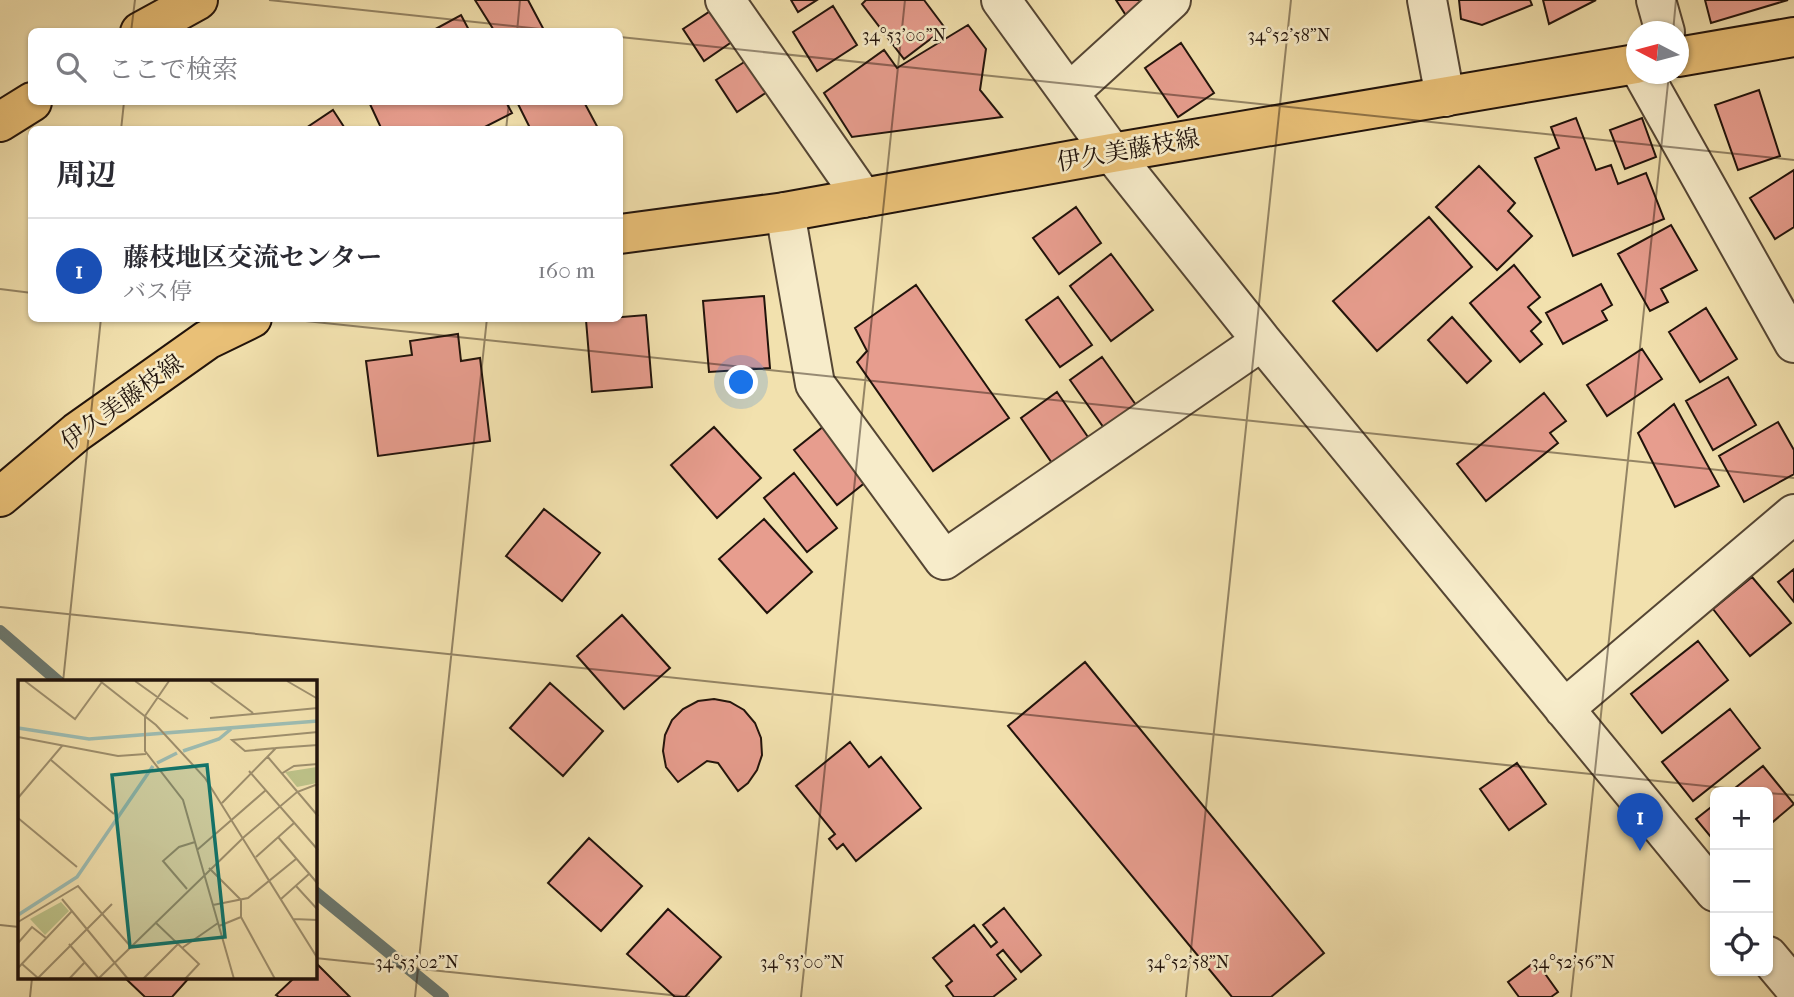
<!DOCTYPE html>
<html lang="ja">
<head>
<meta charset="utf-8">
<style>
	:root { --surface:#fff; --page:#f7f7f7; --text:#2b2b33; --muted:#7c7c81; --line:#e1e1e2; --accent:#8f2418 }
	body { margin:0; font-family:"IM FELL French Canon","Noto Serif JP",serif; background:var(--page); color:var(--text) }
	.controls { position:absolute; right:21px; bottom:21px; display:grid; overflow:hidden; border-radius:10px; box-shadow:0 2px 5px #0004 }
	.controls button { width:63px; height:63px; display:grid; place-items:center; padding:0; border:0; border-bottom:2px solid var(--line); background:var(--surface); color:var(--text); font:35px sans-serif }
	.compass { position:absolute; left:1626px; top:21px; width:63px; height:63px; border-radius:50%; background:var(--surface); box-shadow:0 2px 5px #0004; rotate:276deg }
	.you { position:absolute; left:742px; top:383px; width:24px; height:24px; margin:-18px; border:5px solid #fff; border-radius:50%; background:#1a73e8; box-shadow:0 0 0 10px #1a73e833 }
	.badge { display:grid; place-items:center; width:46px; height:46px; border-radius:50%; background:var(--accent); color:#fff; font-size:23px; font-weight:700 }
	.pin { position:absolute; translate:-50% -58px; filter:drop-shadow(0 2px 4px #0008) }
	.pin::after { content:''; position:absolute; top:37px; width:24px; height:21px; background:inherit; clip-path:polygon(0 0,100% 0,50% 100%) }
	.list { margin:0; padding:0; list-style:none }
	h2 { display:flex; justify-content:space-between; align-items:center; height:91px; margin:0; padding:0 28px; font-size:30px }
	h2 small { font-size:23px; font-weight:400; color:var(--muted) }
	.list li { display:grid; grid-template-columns:46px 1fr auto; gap:21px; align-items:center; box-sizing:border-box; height:105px; padding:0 28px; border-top:2px solid var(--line) }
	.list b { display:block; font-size:26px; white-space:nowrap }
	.list p { margin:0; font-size:23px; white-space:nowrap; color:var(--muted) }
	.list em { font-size:23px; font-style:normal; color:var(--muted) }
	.icon { flex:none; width:38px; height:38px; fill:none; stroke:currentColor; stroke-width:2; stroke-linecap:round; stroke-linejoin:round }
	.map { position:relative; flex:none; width:1794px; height:997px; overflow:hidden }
	.search { position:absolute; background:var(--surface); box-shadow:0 2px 5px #0004; left:28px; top:28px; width:595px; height:77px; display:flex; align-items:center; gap:18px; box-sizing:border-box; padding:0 24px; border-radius:10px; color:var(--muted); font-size:26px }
	.panel { position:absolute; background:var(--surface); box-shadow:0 2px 5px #0004; left:28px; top:126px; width:595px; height:196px; border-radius:10px }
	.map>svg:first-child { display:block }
</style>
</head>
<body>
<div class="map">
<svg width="1794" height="997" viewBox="0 0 1794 997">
	<rect width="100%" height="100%" fill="#f2e1ae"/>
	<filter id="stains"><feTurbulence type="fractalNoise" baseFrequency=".00286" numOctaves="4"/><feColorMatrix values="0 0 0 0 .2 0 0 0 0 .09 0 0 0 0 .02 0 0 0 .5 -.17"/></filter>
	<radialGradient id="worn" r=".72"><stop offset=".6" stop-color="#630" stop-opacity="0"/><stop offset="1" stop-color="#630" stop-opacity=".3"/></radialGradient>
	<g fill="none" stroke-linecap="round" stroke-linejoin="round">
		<path stroke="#6b786f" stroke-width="12" d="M 0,631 L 59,682
			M 315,892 L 443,997"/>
	</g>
	<path fill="#e79d8e" stroke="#21130b" stroke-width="2" d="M 475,0 L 528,0 L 545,32 L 495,32 Z
		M 791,0 L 817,0 L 798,12 Z
		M 866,0 L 924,0 L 945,28 L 904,59 L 862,4 Z
		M 1116,0 L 1152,0 L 1127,17 Z
		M 1459,0 L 1530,0 L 1532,5 L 1482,25 L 1461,19 Z
		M 1543,0 L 1596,0 L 1549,24 Z
		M 1705,0 L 1788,0 L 1711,23 Z
		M 833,6 L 857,45 L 817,71 L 793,32 Z
		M 715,8 L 736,39 L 704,61 L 683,29 Z
		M 461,15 L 470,32 L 430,32 Z
		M 968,25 L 986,49 L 980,90 L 1002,117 L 852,137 L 824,93 L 884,50 L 897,68 Z
		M 1181,43 L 1214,93 L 1178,117 L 1145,68 Z
		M 749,59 L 770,90 L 737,112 L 716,80 Z
		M 1759,90 L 1780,156 L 1738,170 L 1715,105 Z
		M 369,102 L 506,102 L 512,113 L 479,130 L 382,130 Z
		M 517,102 L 584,102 L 599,130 L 531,130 Z
		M 333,110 L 346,130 L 303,130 Z
		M 1576,118 L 1596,170 L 1611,165 L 1618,184 L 1646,173 L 1664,219 L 1573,256 L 1535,158 L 1559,148 L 1551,127 Z
		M 1642,118 L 1656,157 L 1625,169 L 1610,130 Z
		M 1479,166 L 1515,203 L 1508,211 L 1532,236 L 1497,270 L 1436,207 Z
		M 1794,170 L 1794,227 L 1775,239 L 1750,198 Z
		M 1076,207 L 1101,243 L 1059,274 L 1033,238 Z
		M 1429,217 L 1472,267 L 1377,351 L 1333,301 Z
		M 1671,225 L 1697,270 L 1661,289 L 1668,302 L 1650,311 L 1618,254 Z
		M 1111,254 L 1153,310 L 1111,341 L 1070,286 Z
		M 1514,265 L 1540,297 L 1528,307 L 1541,322 L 1531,331 L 1542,344 L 1520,362 L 1470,303 Z
		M 1601,284 L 1612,305 L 1602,311 L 1607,320 L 1563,344 L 1546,313 Z
		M 916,285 L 1009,418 L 933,471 L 857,362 L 867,351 L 855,328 Z
		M 764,296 L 770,368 L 709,372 L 703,301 Z
		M 1058,297 L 1092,345 L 1060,367 L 1026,320 Z
		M 1706,308 L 1737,359 L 1700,382 L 1669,332 Z
		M 646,315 L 652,387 L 592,392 L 586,320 Z
		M 1452,317 L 1491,361 L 1467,383 L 1428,340 Z
		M 458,334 L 461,361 L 480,358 L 490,441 L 378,456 L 366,361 L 412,355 L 410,341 Z
		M 1642,349 L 1662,379 L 1607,416 L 1587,385 Z
		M 1102,357 L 1136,405 L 1104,428 L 1070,380 Z
		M 1728,377 L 1756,425 L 1713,450 L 1686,401 Z
		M 1057,392 L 1090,440 L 1054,466 L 1021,418 Z
		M 1544,393 L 1566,421 L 1550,433 L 1558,443 L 1486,501 L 1457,464 Z
		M 1674,404 L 1719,486 L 1675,507 L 1638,433 Z
		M 1778,422 L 1794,450 L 1794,474 L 1744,502 L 1719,456 Z
		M 824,426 L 867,481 L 837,505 L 794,450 Z
		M 714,427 L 761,478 L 717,518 L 671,465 Z
		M 794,473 L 837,528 L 807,552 L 764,498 Z
		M 544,509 L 600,553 L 562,601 L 506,556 Z
		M 764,519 L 812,572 L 767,613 L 719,559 Z
		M 1794,569 L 1794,602 L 1778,582 Z
		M 1752,577 L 1791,623 L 1750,656 L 1713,609 Z
		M 622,615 L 670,668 L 624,709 L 577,656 Z
		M 1698,641 L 1728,680 L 1662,733 L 1631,694 Z
		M 1085,662 L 1324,953 L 1271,997 L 1232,997 L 1008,726 Z
		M 550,683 L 603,731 L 563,776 L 510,728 Z
		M 714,699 L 730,702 L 744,710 L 755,723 L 761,738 L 762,755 L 757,770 L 748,783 L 738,791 L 718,763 L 707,761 L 678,782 L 666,767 L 663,751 L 665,735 L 672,720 L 683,709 L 698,701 Z
		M 1730,709 L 1760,748 L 1693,801 L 1662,762 Z
		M 850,742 L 869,767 L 881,757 L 921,808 L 856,861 L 843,844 L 837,849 L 829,839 L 835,834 L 796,786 Z
		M 1517,763 L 1546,804 L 1509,830 L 1480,789 Z
		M 1763,766 L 1794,804 L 1768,826 L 1768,792 L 1730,792 Z
		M 1715,804 L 1715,842 L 1696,819 Z
		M 589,838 L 642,886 L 601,931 L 548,883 Z
		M 1004,908 L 1041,955 L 1021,972 L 1003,950 L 997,955 L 1016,979 L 993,997 L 954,997 L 946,986 L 952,981 L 933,958 L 974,925 L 991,947 L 997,942 L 983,925 Z
		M 668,909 L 721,957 L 685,997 L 675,997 L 627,954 Z
		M 1536,961 L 1558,992 L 1551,997 L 1519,997 L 1508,982 Z
		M 315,962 L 350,997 L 279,997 L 276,995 L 294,978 L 315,978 Z
		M 125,978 L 189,978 L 172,997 L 145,997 Z"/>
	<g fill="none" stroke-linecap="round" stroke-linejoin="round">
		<defs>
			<path id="minor" d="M 725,0 L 863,198
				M 1001,0 L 1112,153 L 1262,341 L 1715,892
				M 1427,0 L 1445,97
				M 1656,0 L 1665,32
				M 1643,74 L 1794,343
				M 1069,93 L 1171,0
				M 785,212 L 815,384 L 944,560 L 1262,341
				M 1564,709 L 1794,514
				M 1768,956 L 1794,987"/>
			<path id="major" d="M 140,32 L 198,0
				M 1678,57 L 1794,37
				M 0,122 L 32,102
				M 620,234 L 785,212 L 1112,153 L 1636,64
				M 0,497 L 77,432 L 207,340 L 252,318"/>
		</defs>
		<use href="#minor" stroke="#554634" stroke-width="42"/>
		<use href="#major" stroke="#21130b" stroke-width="42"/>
		<use href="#minor" stroke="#f7ecca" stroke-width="38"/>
		<use href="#major" stroke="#e9c077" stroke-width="38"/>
	</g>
	<path fill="none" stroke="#21130b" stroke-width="2" stroke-opacity="0.45" d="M 269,0 L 568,32M 131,32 L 135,0M 517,32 L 520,0M 1673,32 L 1676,0M 620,37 L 1794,160M 121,130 L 124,102M 506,130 L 509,102M 0,289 L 32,293M 277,318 L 1794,478M 0,607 L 1763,792M 63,682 L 101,318M 1768,793 L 1794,795M 0,925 L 19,927M 315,958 L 690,997M 30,997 L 32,978M 415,997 L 487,318M 801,997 L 905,0M 1186,997 L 1291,0M 1571,997 L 1669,74"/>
	<g text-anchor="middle" stroke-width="5" stroke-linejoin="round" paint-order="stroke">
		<g font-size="24" fill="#21130b" stroke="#f7ecca">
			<text transform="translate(1128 150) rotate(-10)" y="8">伊久美藤枝線</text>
			<text transform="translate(122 402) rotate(-36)" y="8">伊久美藤枝線</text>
		</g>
	</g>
	<g transform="translate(18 680)">
		<rect width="299" height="299" fill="#f2e1ae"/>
		<path d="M 299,87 L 299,103 L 279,107 L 267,92 ZM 43,222 L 51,231 L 27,255 L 12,239 Z" fill="#bdc289"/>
		<path fill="none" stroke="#9dbcb2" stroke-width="3.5" d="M 0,48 L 71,59 L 300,41M 165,71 L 201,59 L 213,49M 139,83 L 159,73M 0,235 L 59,197 L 135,86"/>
		<path fill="none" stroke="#9e8f6d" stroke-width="2" d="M 7,1 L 57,39 L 84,2M 82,1 L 138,45 L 187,98 L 300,279M 117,1 L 170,39M 192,1 L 235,33M 269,1 L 300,19M 127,36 L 151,1M 127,36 L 127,71 L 165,120 L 216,299M 192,38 L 300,28M 0,57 L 100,76 L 128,74M 258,68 L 227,71 L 214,60 L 300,52M 249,76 L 300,136M 33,80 L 96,134M 231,91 L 300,170M 263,94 L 276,86 L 300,84M 0,118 L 44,66M 204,123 L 258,68 L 300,65M 0,138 L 59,187M 260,157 L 300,204M 179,170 L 248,110M 238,177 L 276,143M 191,188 L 223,220 L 223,237 L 201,246M 278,206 L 300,230M 169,209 L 145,181 L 161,167 L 177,162M 44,219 L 110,299M 263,219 L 291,194M 195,225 L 230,218 L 278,179M 223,237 L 257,299M 275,239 L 300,240M 0,242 L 60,206 L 113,267M 137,242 L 181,284 L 167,299M 0,263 L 14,247 L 28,258M 51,264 L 81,299M 164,268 L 200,243M 4,284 L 20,298M 0,288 L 54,231M 19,299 L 94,224M 51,299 L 67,282M 80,299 L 226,157 L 279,112 L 300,104M 125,299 L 160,264"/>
		<path fill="#0f766e" fill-opacity="0.15" stroke="#0f766e" stroke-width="3.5" d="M 189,85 L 207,257 L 112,267 L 94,95 Z"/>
		<rect width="299" height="299" fill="none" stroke="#21130b" stroke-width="3.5"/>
	</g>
	<g font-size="18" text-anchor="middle" fill="#21130b" stroke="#f7ecca" stroke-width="5" stroke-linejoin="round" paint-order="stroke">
		<text x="904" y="41">34°53'00"N</text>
		<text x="1289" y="41">34°52'58"N</text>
		<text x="417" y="968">34°53'02"N</text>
		<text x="802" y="968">34°53'00"N</text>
		<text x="1188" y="968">34°52'58"N</text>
		<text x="1573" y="968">34°52'56"N</text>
	</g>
	<rect width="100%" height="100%" filter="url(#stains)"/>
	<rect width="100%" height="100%" fill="url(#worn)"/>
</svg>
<div class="controls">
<button>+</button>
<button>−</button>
<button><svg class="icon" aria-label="locate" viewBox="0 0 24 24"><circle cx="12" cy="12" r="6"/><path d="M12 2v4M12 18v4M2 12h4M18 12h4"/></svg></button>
</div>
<svg class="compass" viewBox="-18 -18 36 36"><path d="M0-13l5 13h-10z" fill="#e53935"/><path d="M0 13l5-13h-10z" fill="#7c7c81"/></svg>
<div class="you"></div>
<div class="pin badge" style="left:1640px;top:851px;background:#1a4fb4">1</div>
<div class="search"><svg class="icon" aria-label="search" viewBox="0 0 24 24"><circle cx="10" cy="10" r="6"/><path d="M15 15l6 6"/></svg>ここで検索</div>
<section class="panel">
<h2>周辺<small></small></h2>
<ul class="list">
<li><span class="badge" style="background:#1a4fb4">1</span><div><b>藤枝地区交流センター</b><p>バス停</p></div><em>160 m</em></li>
</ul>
</section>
</div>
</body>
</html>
